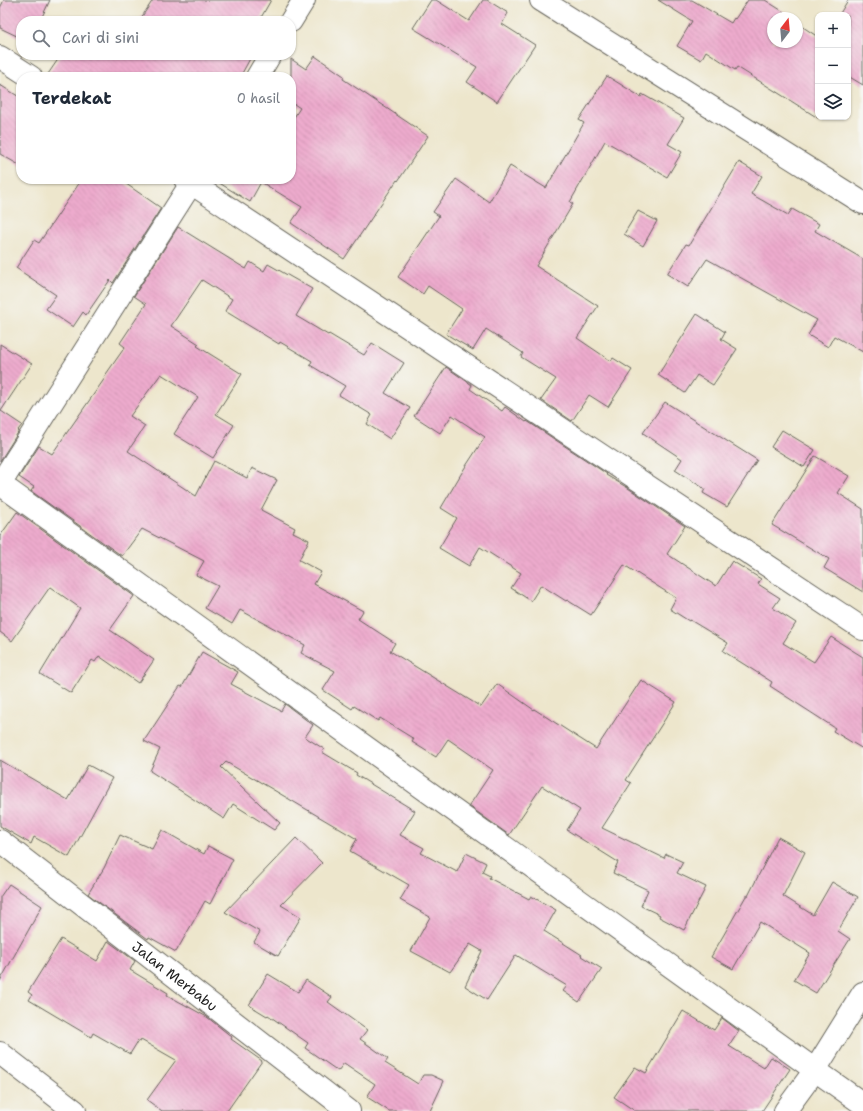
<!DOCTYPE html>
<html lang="id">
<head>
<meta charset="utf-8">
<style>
	:root { --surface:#fff; --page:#f2f2f3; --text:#1f2937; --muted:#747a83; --line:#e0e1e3 }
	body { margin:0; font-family:"Shantell Sans",sans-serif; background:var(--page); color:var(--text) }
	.controls { position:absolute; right:12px; top:12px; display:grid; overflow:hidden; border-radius:8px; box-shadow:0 1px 3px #0004 }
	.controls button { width:36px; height:36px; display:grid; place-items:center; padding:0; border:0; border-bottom:1px solid var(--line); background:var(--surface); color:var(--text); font:20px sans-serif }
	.compass { position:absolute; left:767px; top:12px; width:36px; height:36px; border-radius:50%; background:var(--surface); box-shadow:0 1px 3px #0004; rotate:16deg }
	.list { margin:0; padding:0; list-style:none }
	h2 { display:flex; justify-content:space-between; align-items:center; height:52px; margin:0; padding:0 16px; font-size:17px }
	h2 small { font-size:13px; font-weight:400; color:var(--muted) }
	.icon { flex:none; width:22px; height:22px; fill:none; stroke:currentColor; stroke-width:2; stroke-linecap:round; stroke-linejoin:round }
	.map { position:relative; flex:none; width:863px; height:1111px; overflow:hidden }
	.search { position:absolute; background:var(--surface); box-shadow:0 1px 3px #0004; left:16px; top:16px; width:280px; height:44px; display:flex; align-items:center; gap:10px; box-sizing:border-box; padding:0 14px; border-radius:16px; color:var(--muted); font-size:15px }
	.panel { position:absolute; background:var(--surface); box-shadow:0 1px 3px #0004; left:16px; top:72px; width:280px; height:112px; border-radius:16px }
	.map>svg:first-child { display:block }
</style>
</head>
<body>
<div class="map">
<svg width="863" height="1111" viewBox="0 0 863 1111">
	<defs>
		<pattern id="building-back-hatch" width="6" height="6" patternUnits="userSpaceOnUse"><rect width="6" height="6" fill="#edabcd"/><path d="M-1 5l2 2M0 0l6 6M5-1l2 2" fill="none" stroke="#cb93af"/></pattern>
	</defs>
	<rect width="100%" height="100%" fill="#f6f6f2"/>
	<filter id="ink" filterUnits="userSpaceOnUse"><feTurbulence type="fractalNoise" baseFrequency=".025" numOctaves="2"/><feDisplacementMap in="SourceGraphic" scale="8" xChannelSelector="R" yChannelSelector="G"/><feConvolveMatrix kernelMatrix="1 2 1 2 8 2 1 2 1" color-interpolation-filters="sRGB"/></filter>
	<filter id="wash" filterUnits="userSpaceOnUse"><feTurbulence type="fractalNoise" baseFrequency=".012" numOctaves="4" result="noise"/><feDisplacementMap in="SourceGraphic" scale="16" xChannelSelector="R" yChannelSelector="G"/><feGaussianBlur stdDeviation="0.9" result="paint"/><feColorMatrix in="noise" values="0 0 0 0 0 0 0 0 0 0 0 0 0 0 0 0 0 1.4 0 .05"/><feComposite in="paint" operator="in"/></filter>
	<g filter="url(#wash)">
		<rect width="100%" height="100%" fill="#ede6cc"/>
		<g id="blocks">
			<path fill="url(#building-back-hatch)" d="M 4,0 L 50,0 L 40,21 L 21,21 L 21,38 L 0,28 L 0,8 Z
				M 153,0 L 271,0 L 259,21 L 139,21 Z
				M 431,0 L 436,0 L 469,21 L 483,0 L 487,0 L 508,13 L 502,24 L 535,45 L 497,102 L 467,82 L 477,67 L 413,28 Z
				M 658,0 L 692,0 L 731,23 L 734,18 L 735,19 L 748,0 L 765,0 L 784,12 L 782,14 L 788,18 L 773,18 L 773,42 L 797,42 L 797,23 L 818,37 L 818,118 L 737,67 L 735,70 L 706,51 L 701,60 L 677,46 L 692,21 Z
				M 848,0 L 863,0 L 863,85 L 848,76 L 848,15 L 839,15 Z
				M 61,55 L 252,55 L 240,77 L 46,77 Z
				M 315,56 L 344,76 L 343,79 L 428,136 L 398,181 L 397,180 L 344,259 L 291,223 L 302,207 L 261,182 L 250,202 L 213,179 L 291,179 L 291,122 L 300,108 L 291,102 L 291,59 L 306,69 Z
				M 607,76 L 641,97 L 642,94 L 684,118 L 668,144 L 682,152 L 667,177 L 605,141 L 570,202 L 573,204 L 536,266 L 598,306 L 577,338 L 611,361 L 613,358 L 632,370 L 608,407 L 589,395 L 572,421 L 541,400 L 556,379 L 521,357 L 523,353 L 486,329 L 473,350 L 446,334 L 462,309 L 428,286 L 423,294 L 398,277 L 439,216 L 433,212 L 456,179 L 489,202 L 510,166 L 546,188 L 584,123 L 579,120 Z
				M 0,85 L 21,98 L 21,166 L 0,154 Z
				M 739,162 L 762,176 L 751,194 L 788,215 L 792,209 L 819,224 L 815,231 L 863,259 L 863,352 L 834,336 L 828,347 L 808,335 L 817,320 L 707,259 L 688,287 L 667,274 L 686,244 L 689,245 Z
				M 82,179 L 119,179 L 161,208 L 113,283 L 110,280 L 86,315 L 83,312 L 73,327 L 46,309 L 56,295 L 16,268 L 34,240 L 39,243 Z
				M 638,211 L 657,221 L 643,246 L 624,234 Z
				M 178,227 L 246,269 L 250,262 L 264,271 L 268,264 L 312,289 L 296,316 L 328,335 L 329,334 L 364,355 L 372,343 L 404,363 L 385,393 L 410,408 L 390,439 L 367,424 L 372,415 L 339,395 L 345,386 L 310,365 L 312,361 L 280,342 L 279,344 L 225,311 L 232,299 L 202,280 L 171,326 L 199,344 L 197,346 L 242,374 L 216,414 L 234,425 L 213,458 L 174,434 L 198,397 L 161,374 L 130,416 L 145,426 L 128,451 L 196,496 L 214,461 L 247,478 L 252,468 L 277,480 L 261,510 L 295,528 L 293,532 L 309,540 L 299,560 L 321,572 L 314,584 L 363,611 L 358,619 L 395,643 L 390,651 L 481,707 L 497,684 L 534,710 L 534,709 L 596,749 L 641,680 L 676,702 L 626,780 L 631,783 L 602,828 L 664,858 L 666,854 L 683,862 L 677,873 L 706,887 L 684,930 L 659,917 L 660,915 L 641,906 L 648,890 L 613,873 L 618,862 L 567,830 L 580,810 L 542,786 L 509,835 L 469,806 L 493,770 L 448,739 L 436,757 L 412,742 L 414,739 L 380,718 L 378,721 L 354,706 L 352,709 L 323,690 L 335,671 L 301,653 L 305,645 L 240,610 L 232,624 L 205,608 L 218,586 L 196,575 L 204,561 L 142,529 L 122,556 L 31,491 L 34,487 L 19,477 L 39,446 L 52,454 L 105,378 L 104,377 L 125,347 L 120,343 L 146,304 L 134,296 Z
				M 697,314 L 725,332 L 721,339 L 737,349 L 713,385 L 697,375 L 685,393 L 658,375 Z
				M 0,344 L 32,364 L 1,411 L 22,425 L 18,430 L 19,431 L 0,461 Z
				M 446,367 L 472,385 L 470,389 L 502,411 L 505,407 L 526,422 L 527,421 L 607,474 L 606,475 L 628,488 L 685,526 L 667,554 L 716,586 L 732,561 L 761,579 L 758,584 L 780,598 L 773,608 L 796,623 L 783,643 L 814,662 L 831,637 L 863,657 L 863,749 L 833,731 L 835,728 L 770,686 L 772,682 L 723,651 L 728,643 L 690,620 L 689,621 L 670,609 L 676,598 L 624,565 L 591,615 L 567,600 L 566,601 L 541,585 L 531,601 L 511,588 L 521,573 L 480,547 L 469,566 L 439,548 L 457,518 L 441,508 L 464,469 L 485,437 L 452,415 L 440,433 L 414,416 Z
				M 665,402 L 757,460 L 727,507 L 703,493 L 705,489 L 675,470 L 682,459 L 643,433 Z
				M 782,430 L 815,450 L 804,467 L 771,447 Z
				M 815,456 L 849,476 L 838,493 L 863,509 L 863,592 L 824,568 L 829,559 L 772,525 Z
				M 17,512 L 134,596 L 110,630 L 154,660 L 138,683 L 99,656 L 95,662 L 92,660 L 71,693 L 40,674 L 80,608 L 50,587 L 12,641 L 0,632 L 0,536 Z
				M 202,652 L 238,672 L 231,684 L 281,711 L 285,704 L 313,725 L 305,737 L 324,749 L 322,752 L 357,773 L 356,775 L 415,811 L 400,835 L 424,848 L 421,853 L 457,872 L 466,853 L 486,863 L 482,872 L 490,876 L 489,878 L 529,899 L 531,896 L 556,910 L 544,931 L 582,955 L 581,956 L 602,969 L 579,1002 L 563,991 L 567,986 L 516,955 L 487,1000 L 465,986 L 482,951 L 470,944 L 450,972 L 411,951 L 430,917 L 400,900 L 409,885 L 350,851 L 357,839 L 226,762 L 221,767 L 280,823 L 274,830 L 233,804 L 224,819 L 150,771 L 160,749 L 144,741 L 180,686 L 182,687 Z
				M 0,760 L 68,800 L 88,765 L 112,778 L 69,857 L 34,837 L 31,844 L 0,826 Z
				M 162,830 L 204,854 L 208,846 L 233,859 L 210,904 L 205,901 L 176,952 L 149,937 L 148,939 L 88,894 L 104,868 L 120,835 L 152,849 Z
				M 778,837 L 805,852 L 783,896 L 813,915 L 832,882 L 858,897 L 838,931 L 850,939 L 816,993 L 794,980 L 810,953 L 760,922 L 733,969 L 711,957 L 746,896 L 748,896 Z
				M 296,838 L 322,863 L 281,905 L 301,917 L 278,956 L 254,942 L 260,932 L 225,912 Z
				M 9,884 L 42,906 L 0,981 L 0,897 Z
				M 61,939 L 97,961 L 108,941 L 135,961 L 130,970 L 168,993 L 167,995 L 207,1017 L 232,1037 L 231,1039 L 262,1061 L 227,1111 L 162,1111 L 147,1100 L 176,1060 L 141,1040 L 140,1042 L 138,1041 L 130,1054 L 93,1033 L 91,1037 L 29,1000 L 32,995 L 28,992 Z
				M 268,974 L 298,992 L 306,980 L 332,997 L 328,1002 L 367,1030 L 360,1039 L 388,1059 L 385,1063 L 418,1084 L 423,1075 L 431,1075 L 444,1081 L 430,1111 L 389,1111 L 367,1097 L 375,1084 L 344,1063 L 338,1071 L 305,1048 L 308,1043 L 268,1015 L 267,1016 L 249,1005 Z
				M 683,1011 L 714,1030 L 722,1018 L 739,1031 L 729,1046 L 764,1068 L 771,1057 L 790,1069 L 762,1111 L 635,1111 L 614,1097 L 635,1067 L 646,1073 Z"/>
		</g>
	</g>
	<g filter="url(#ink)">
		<use href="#blocks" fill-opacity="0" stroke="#65635a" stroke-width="1"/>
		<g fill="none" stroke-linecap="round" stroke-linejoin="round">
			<defs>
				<g id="street">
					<path d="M 541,0 L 863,203"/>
					<path d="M 291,21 L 304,0"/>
					<path d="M 0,57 L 31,77"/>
					<path d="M 257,77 L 270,55"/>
					<path d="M 185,179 L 863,629"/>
					<path d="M 0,484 L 815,1070 L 863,1104"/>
					<path d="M 0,484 L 194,179"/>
					<path id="s1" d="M 0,841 L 349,1111"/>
					<path d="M 0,1053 L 75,1111"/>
					<path d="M 785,1111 L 815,1070 L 863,993"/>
				</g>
			</defs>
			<use href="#street" stroke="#65635a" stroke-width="24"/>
			<use href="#street" stroke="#fff" stroke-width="22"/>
		</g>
	</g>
	<g text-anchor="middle" stroke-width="3" stroke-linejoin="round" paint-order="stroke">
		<g font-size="14" fill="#1c1c1c" stroke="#f6f6f2">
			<text dy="5" stroke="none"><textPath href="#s1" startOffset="221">Jalan Merbabu</textPath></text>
		</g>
	</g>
</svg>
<div class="controls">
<button>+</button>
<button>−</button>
<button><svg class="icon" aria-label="layers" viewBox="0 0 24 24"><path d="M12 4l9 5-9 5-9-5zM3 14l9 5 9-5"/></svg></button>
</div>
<svg class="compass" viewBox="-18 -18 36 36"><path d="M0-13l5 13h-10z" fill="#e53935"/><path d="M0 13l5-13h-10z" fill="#747a83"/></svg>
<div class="search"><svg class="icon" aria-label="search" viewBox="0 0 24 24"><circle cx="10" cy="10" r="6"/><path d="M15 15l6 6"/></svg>Cari di sini</div>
<section class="panel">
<h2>Terdekat<small>0 hasil</small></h2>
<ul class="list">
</ul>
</section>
</div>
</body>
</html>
